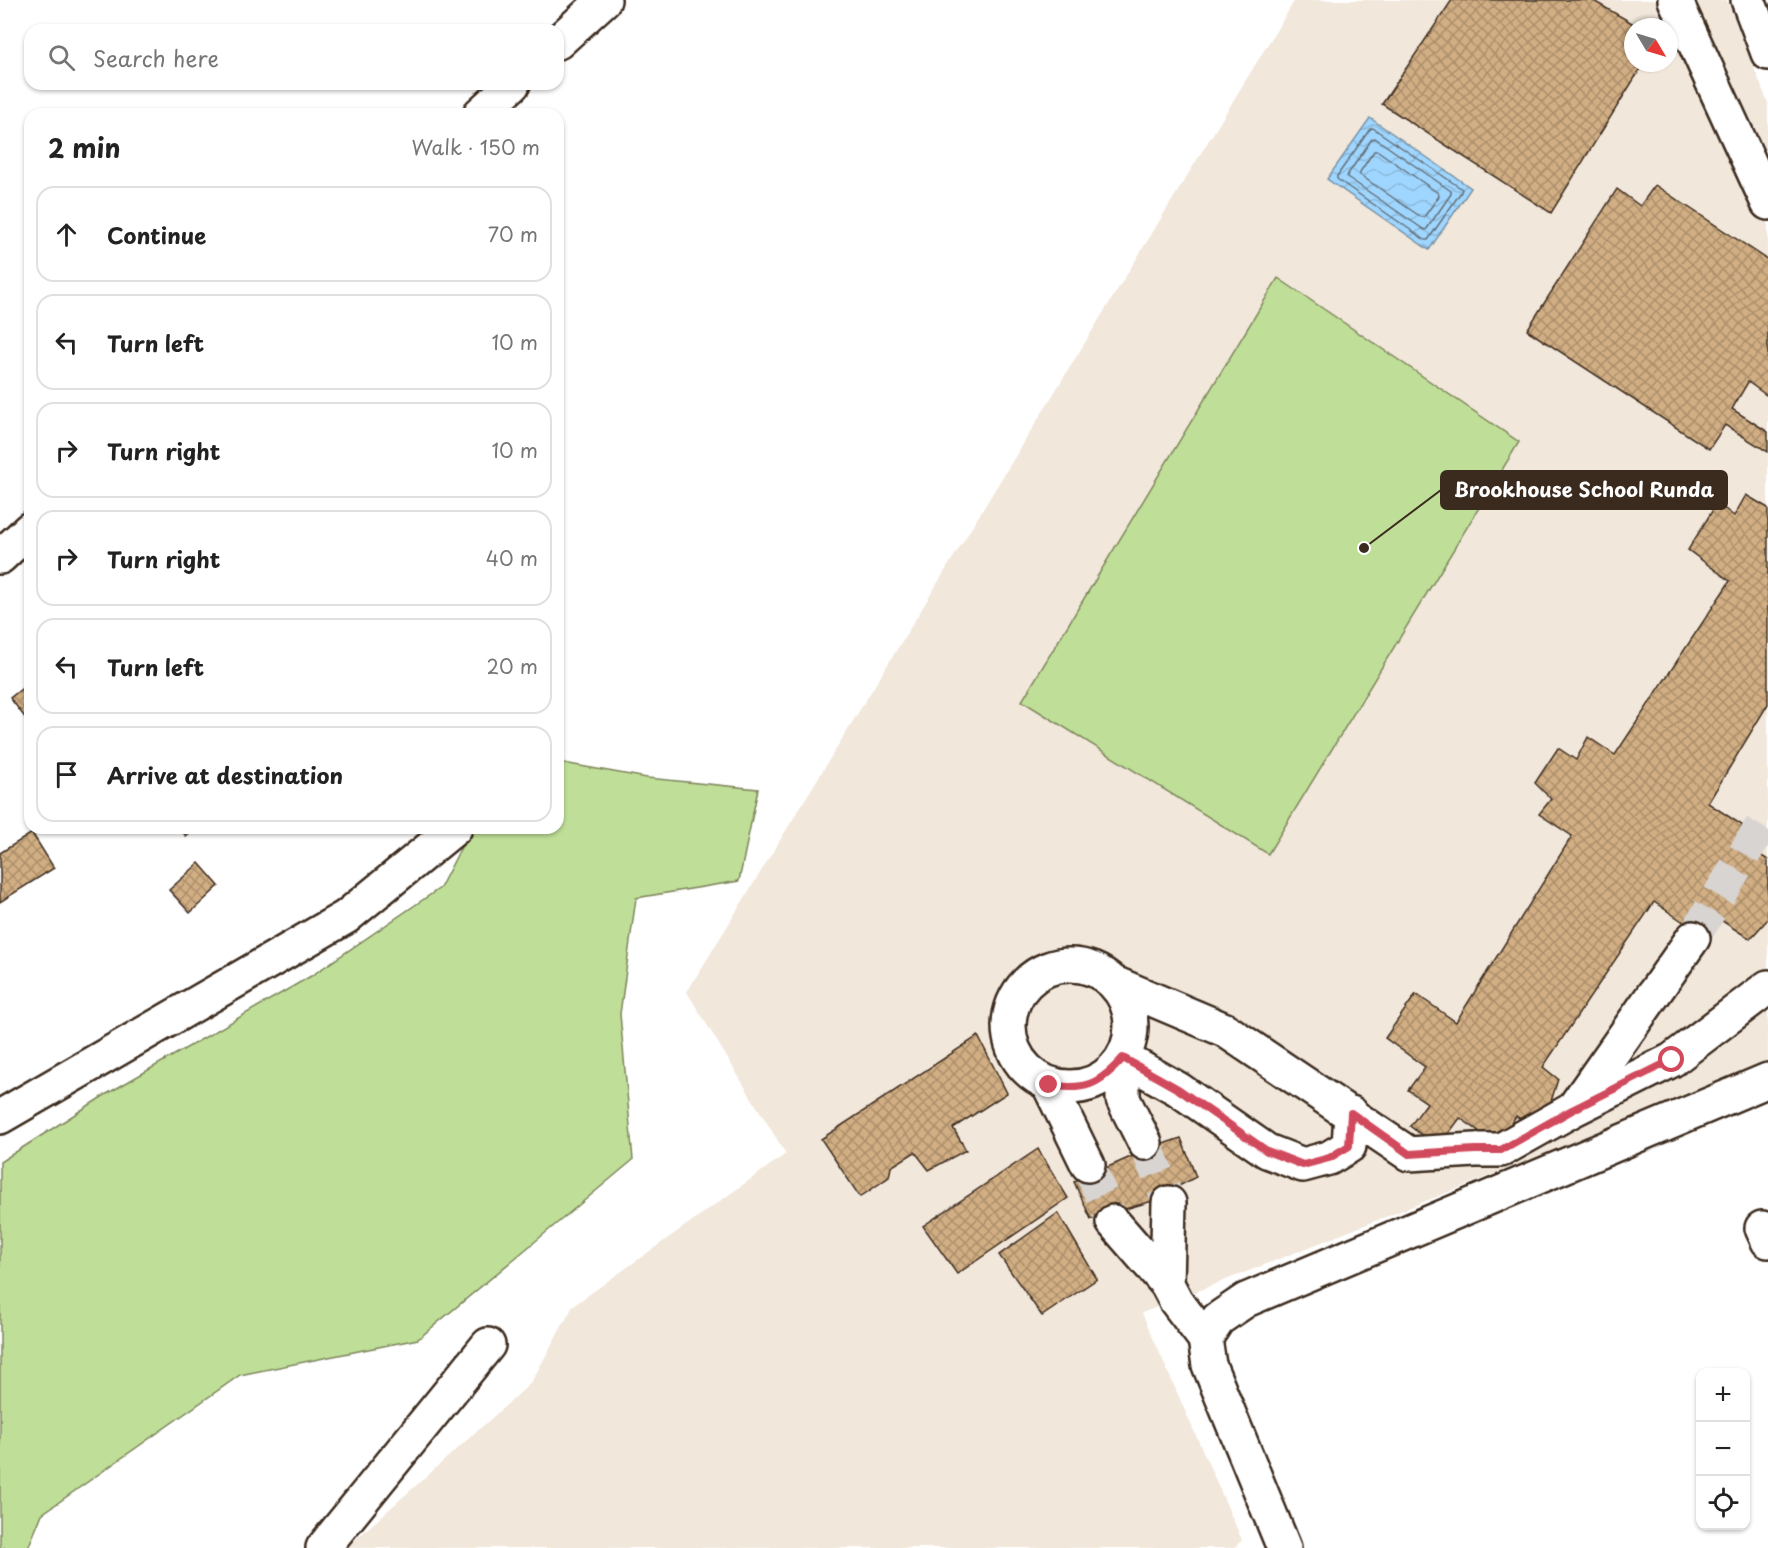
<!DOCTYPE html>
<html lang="en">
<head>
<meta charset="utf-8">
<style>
	:root { --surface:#fff; --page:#f6f6f6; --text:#222; --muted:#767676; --line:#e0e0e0 }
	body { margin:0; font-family:"Playpen Sans",sans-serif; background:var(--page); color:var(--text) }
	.controls { position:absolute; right:18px; bottom:18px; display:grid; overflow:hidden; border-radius:12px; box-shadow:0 2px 4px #0004 }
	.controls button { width:54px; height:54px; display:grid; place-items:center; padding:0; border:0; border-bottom:2px solid var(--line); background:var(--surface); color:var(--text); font:30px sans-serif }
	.compass { position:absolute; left:1624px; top:18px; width:54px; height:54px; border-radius:50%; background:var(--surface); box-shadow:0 2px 4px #0004; rotate:128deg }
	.stop { position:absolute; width:18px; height:18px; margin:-14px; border:4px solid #d1495b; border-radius:50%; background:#fff }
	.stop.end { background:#d1495b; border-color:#fff; box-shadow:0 2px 6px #0008 }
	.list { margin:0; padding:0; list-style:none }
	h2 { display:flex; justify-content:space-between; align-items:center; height:78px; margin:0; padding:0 24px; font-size:26px }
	h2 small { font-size:20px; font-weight:400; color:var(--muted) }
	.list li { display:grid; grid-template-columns:39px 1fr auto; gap:18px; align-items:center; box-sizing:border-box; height:96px; margin:0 12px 12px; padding:0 12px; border:2px solid var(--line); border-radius:18px }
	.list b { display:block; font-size:22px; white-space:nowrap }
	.list em { font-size:20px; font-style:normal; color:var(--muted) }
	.icon { flex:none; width:33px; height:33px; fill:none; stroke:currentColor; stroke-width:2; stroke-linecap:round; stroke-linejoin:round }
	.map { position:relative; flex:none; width:1768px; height:1548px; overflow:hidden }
	.search { position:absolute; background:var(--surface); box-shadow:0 2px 4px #0004; left:24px; top:24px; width:540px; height:66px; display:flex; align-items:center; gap:15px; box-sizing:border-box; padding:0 21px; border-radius:18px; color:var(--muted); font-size:22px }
	.panel { position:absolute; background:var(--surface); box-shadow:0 2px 4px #0004; left:24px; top:108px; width:540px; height:726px; border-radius:18px }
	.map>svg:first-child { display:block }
</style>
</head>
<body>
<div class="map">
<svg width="1768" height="1548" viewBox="0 0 1768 1548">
	<defs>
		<pattern id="water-waves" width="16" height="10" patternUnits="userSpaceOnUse" patternTransform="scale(1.5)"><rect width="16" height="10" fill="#9fd6ff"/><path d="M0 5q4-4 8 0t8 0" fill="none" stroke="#8ab8da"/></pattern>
		<pattern id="building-cross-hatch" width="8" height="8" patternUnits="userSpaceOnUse" patternTransform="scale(1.5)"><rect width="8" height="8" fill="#d1ae83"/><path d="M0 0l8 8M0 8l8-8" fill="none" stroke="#ab8e6b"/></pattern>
	</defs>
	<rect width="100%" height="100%" fill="#fff"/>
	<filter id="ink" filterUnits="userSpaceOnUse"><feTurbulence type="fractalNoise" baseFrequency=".0167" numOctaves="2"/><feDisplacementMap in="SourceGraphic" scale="12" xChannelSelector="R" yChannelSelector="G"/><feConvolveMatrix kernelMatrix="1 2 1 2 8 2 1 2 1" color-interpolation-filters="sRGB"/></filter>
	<g filter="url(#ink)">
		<path fill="#f1e7da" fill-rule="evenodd" d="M 1295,0 L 1727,0 L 1768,103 L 1768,1066 L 1142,1313 L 1242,1540 L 1234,1548 L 346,1548 L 531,1383 L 573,1306 L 786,1154 L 687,992 ZM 1633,27 L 1669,27 L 1669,63 L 1633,63 Z"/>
		<path fill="#bfdf98" stroke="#7d845b" stroke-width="1.5" d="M 1278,278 L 1519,442 L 1268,854 L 1022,701 Z
			M 558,762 L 647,778 L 758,789 L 739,881 L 636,898 L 620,1014 L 633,1160 L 418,1339 L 240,1375 L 42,1514 L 28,1548 L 0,1548 L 0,1162 L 105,1095 L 311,976 L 440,888 L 471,828 L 558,828 Z"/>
		<path fill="url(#water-waves)" stroke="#7791a5" stroke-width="1.5" d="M 1370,118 L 1471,188 L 1429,250 L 1327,179 Z"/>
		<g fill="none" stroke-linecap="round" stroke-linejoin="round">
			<path stroke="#636f78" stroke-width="1.5" d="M 1373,128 L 1462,189 L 1461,192 L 1428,240 L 1425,240 L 1337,179 L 1337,176 L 1370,129 Z
				M 1375,138 L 1451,191 L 1451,194 L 1426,230 L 1423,229 L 1347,177 L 1348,174 L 1372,139 Z
				M 1374,151 L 1378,151 L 1438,193 L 1439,196 L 1424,217 L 1421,217 L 1360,175 L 1360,172 Z"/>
		</g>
		<path fill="url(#building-cross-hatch)" stroke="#3b2a1e" stroke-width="1.5" d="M 1452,0 L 1592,0 L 1639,27 L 1633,27 L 1633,63 L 1644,63 L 1551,213 L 1382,104 Z
			M 1655,185 L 1768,260 L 1768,392 L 1766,395 L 1748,382 L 1732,409 L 1768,432 L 1768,452 L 1725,425 L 1709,449 L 1527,330 L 1617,189 L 1640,206 Z
			M 1746,495 L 1768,508 L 1768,704 L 1708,803 L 1742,825 L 1738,841 L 1768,860 L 1768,919 L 1750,939 L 1696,904 L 1685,923 L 1654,902 L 1543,1067 L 1558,1079 L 1549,1108 L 1533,1127 L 1516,1116 L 1497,1144 L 1460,1118 L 1438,1148 L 1410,1126 L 1427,1103 L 1408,1090 L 1425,1067 L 1385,1038 L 1416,994 L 1456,1022 L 1572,836 L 1539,814 L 1551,799 L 1535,783 L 1558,748 L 1576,760 L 1588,737 L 1615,755 L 1730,581 L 1688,550 L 1717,503 L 1734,516 Z
			M 30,682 L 30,724 L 10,698 Z
			M 179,828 L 196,828 L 186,836 Z
			M 32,833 L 54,868 L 0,902 L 0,853 Z
			M 199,863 L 219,886 L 190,913 L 169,890 Z
			M 978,1036 L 1007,1093 L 953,1128 L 966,1150 L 929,1170 L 915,1152 L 891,1167 L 889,1177 L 860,1197 L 821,1139 Z
			M 1181,1138 L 1196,1177 L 1149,1202 L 1091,1219 L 1074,1182 L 1151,1148 Z
			M 1038,1149 L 1068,1198 L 957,1274 L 923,1226 Z
			M 1058,1213 L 1097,1279 L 1042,1316 L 999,1255 Z"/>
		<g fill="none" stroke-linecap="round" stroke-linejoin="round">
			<path stroke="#d8d4d2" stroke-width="33" stroke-dasharray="33 16" stroke-linecap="butt" d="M 1693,938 L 1768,815
				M 1145,1143 L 1169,1203
				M 1088,1165 L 1113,1222"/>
			<defs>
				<path id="minor" d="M 1675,0 L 1768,203
					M 1748,0 L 1768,53
					M 558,42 L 604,0
					M 480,114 L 513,84
					M 0,557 L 30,529
					M1009 1026a61 61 0 1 1 122 0a61 61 0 1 1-122 0Z
					M 1114,983 L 1225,1030 L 1409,1154 L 1475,1150 L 1501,1150 L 1572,1110 L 1672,1060 L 1768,987
					M 1049,1085 L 1088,1165
					M 1575,1106 L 1693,938
					M 0,1117 L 346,917 L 455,828
					M 1145,1143 L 1123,1099 L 1123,1058 L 1178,1089 L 1267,1151 L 1303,1165 L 1329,1158 L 1349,1146 L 1351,1113
					M 1113,1222 L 1167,1284 L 1176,1301 L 1205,1339
					M 1762,1228 L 1768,1241
					M 1167,1284 L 1169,1203
					M 323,1548 L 488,1345
					M 1284,1548 L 1209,1365 L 1205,1339 L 1218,1319 L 1246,1300 L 1768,1080"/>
			</defs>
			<use href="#minor" stroke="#3b2a1e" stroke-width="38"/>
			<use href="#minor" stroke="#fff" stroke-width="33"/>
		</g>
	</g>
	<g fill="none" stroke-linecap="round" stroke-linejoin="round" filter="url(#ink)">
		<path stroke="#d1495b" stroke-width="8" d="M 1049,1085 C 1084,1091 1099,1085 1123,1058 L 1178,1089 L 1267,1151 L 1303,1165 L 1329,1158 L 1349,1146 L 1351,1113 L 1409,1154 L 1475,1150 L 1501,1150 L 1572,1110 L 1672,1060"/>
	</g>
	<path fill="none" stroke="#3b2a1e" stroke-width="2" d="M1364 548L1441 490"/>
	<circle fill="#3b2a1e" stroke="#fff" stroke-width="2" cx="1364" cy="548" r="6"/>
	<rect fill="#3b2a1e" stroke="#3b2a1e" stroke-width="2" x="1441" y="471" width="286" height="38" rx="6"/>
	<g font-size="20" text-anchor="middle" font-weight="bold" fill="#fff">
		<text x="1584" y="497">Brookhouse School Runda</text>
	</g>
</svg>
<div class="controls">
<button>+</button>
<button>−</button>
<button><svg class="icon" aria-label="locate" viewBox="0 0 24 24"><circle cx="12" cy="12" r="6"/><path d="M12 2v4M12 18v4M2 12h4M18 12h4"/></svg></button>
</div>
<svg class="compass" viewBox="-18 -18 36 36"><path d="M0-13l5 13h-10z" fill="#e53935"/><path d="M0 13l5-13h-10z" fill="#767676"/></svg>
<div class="stop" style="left:1672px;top:1060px"></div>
<div class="stop end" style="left:1049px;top:1085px"></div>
<div class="search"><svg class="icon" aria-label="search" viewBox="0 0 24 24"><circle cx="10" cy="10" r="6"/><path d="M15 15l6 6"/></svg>Search here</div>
<section class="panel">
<h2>2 min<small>Walk · 150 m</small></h2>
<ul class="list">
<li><svg class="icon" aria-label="ahead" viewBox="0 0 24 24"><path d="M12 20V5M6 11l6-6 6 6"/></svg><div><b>Continue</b></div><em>70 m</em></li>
<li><svg class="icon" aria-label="left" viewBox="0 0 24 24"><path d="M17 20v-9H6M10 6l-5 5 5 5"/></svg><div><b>Turn left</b></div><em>10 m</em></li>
<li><svg class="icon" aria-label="right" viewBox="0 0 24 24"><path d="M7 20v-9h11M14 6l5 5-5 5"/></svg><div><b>Turn right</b></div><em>10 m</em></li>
<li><svg class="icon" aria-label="right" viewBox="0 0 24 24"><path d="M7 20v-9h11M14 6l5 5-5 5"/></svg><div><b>Turn right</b></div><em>40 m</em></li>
<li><svg class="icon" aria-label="left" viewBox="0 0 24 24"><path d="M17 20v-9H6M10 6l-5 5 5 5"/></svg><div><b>Turn left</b></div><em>20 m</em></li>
<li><svg class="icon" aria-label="arrive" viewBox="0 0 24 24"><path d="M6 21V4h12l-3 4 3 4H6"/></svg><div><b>Arrive at destination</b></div></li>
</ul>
</section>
</div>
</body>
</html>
